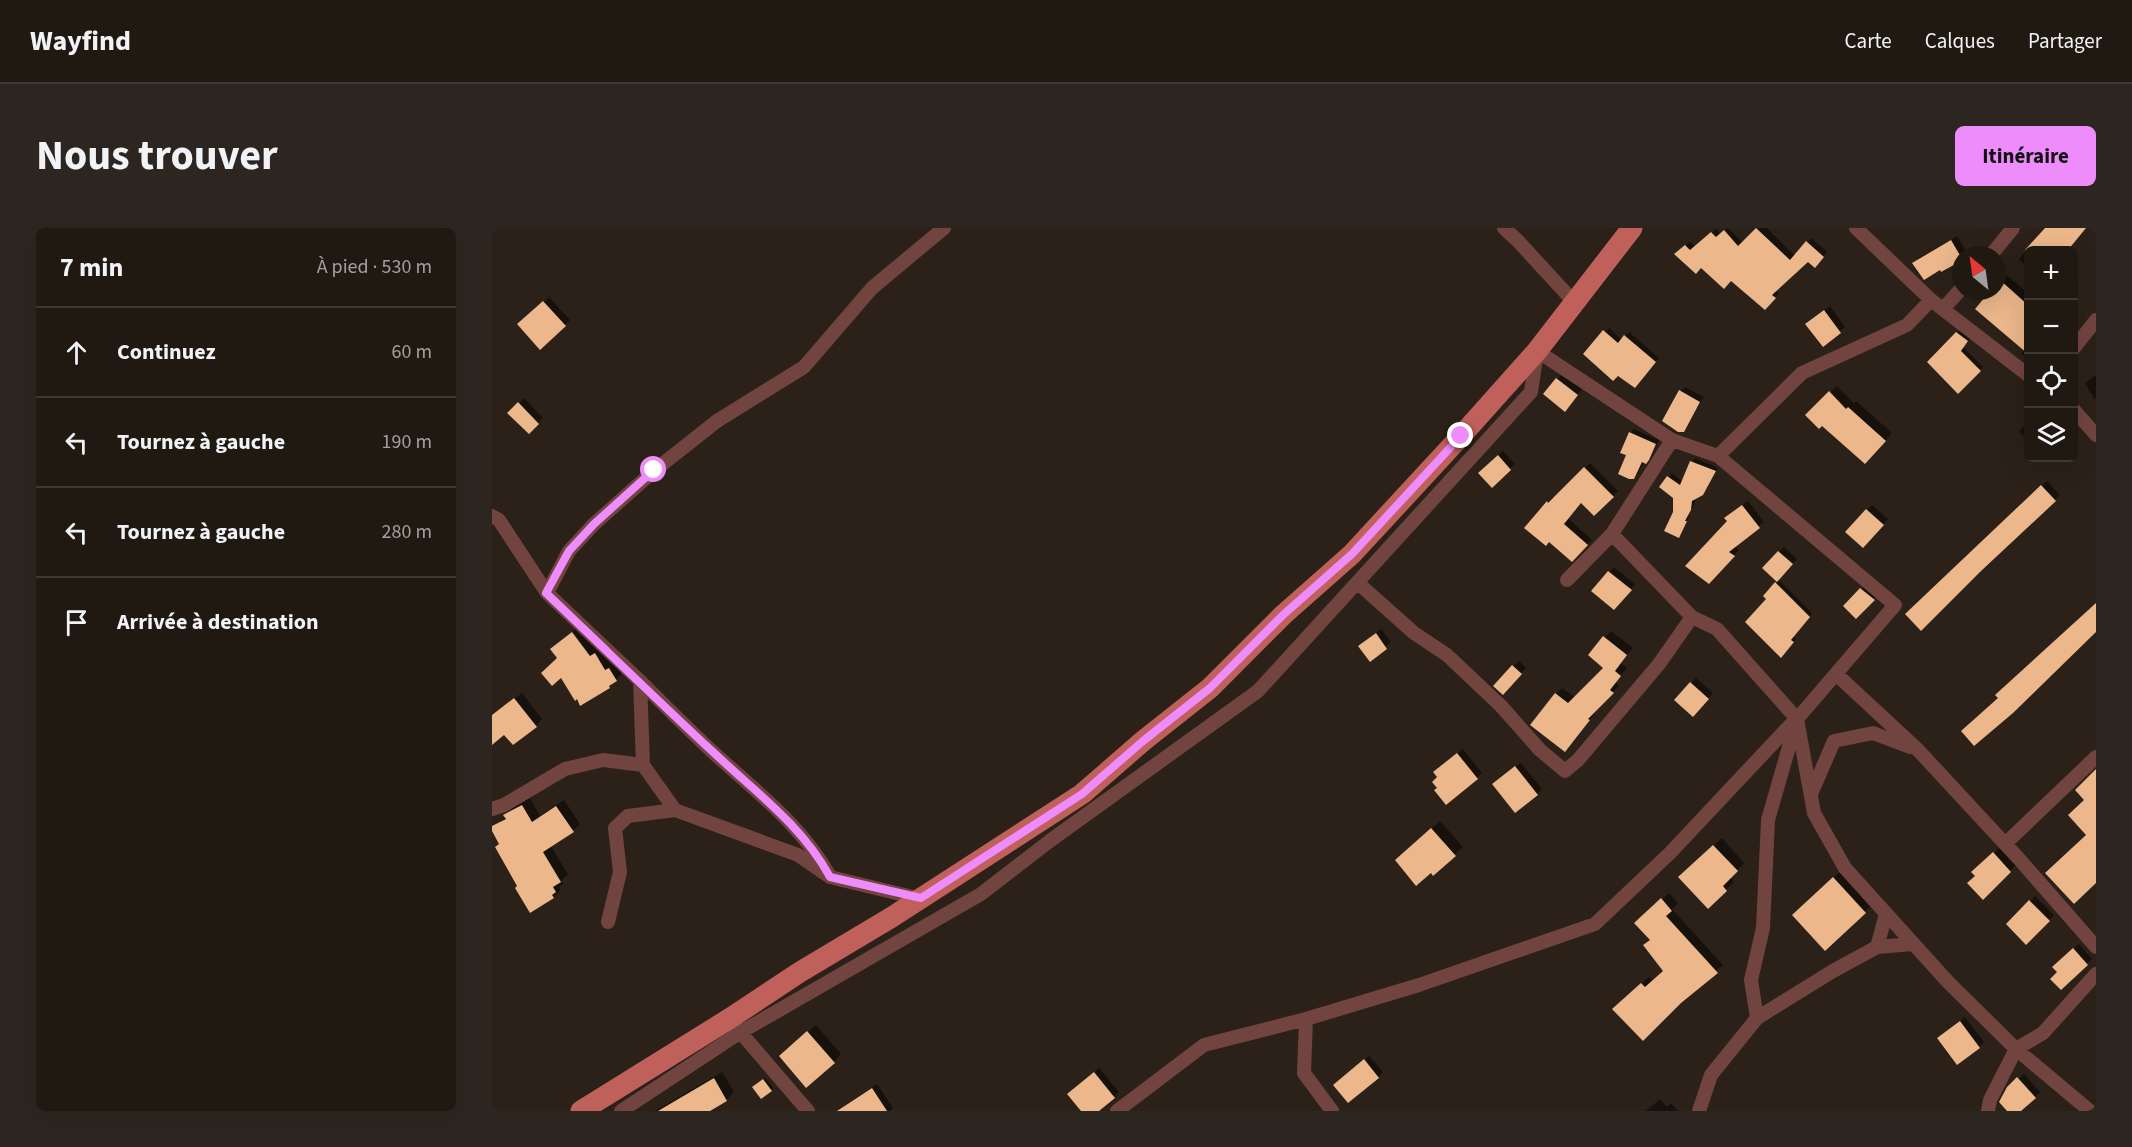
<!DOCTYPE html>
<html lang="fr">
<head>
<meta charset="utf-8">
<style>
	:root { --surface:#201912; --page:#2d2620; --text:#f1f3f6; --muted:#a2a09f; --line:#3d3832; --accent:#ed8cfa }
	body { margin:0; font-family:"Source Sans 3",sans-serif; background:var(--page); color:var(--text) }
	.controls { position:absolute; right:18px; top:18px; display:grid; overflow:hidden; border-radius:9px; box-shadow:0 6px 24px #0002 }
	.controls button { width:54px; height:54px; display:grid; place-items:center; padding:0; border:0; border-bottom:2px solid var(--line); background:var(--surface); color:var(--text); font:30px sans-serif }
	.compass { position:absolute; left:1460px; top:18px; width:54px; height:54px; border-radius:50%; background:var(--surface); box-shadow:0 6px 24px #0002; rotate:331deg }
	.stop { position:absolute; width:18px; height:18px; margin:-14px; border:4px solid #ed8cfa; border-radius:50%; background:#fff }
	.stop.end { background:#ed8cfa; border-color:#fff; box-shadow:0 2px 6px #0008 }
	.list { margin:0; padding:0; list-style:none }
	h2 { display:flex; justify-content:space-between; align-items:center; height:78px; margin:0; padding:0 24px; font-size:26px }
	h2 small { font-size:20px; font-weight:400; color:var(--muted) }
	.list li { display:grid; grid-template-columns:39px 1fr auto; gap:18px; align-items:center; box-sizing:border-box; height:90px; padding:0 24px; border-top:2px solid var(--line) }
	.list b { display:block; font-size:22px; white-space:nowrap }
	.list em { font-size:20px; font-style:normal; color:var(--muted) }
	.icon { flex:none; width:33px; height:33px; fill:none; stroke:currentColor; stroke-width:2; stroke-linecap:round; stroke-linejoin:round }
	.map { position:relative; flex:none; width:1604px; height:883px; overflow:hidden; border-radius:9px }
	header { display:flex; align-items:center; gap:36px; box-sizing:border-box; height:84px; padding:0 30px; background:var(--surface); border-bottom:2px solid var(--line) }
	header strong { font-size:28px }
	nav { display:flex; gap:33px; margin-inline-start:auto; font-size:21px }
	.intro { display:flex; align-items:center; justify-content:space-between; box-sizing:border-box; height:144px; padding:0 36px }
	h1 { margin:0; font-size:42px }
	.button { padding:15px 27px; border-radius:9px; background:var(--accent); color:#111; font-size:21px; font-weight:700 }
	main { display:flex; gap:36px; padding:0 36px }
	aside { flex:1; background:var(--surface); border-radius:9px; box-shadow:0 6px 24px #0002 }
	.map>svg:first-child { display:block }
</style>
</head>
<body>
<header>
<strong>Wayfind</strong>
<nav><a>Carte</a><a>Calques</a><a>Partager</a></nav>
</header>
<div class="intro"><h1>Nous trouver</h1><a class="button">Itinéraire</a></div>
<main>
<aside>
<h2>7 min<small>À pied · 530 m</small></h2>
<ul class="list">
<li><svg class="icon" aria-label="ahead" viewBox="0 0 24 24"><path d="M12 20V5M6 11l6-6 6 6"/></svg><div><b>Continuez</b></div><em>60 m</em></li>
<li><svg class="icon" aria-label="left" viewBox="0 0 24 24"><path d="M17 20v-9H6M10 6l-5 5 5 5"/></svg><div><b>Tournez à gauche</b></div><em>190 m</em></li>
<li><svg class="icon" aria-label="left" viewBox="0 0 24 24"><path d="M17 20v-9H6M10 6l-5 5 5 5"/></svg><div><b>Tournez à gauche</b></div><em>280 m</em></li>
<li><svg class="icon" aria-label="arrive" viewBox="0 0 24 24"><path d="M6 21V4h12l-3 4 3 4H6"/></svg><div><b>Arrivée à destination</b></div></li>
</ul>
</aside>
<div class="map">
<svg width="1604" height="883" viewBox="0 0 1604 883">
	<rect width="100%" height="100%" fill="#2b2118"/>
	<path fill="#0007" d="M 1236,0 L 1251,15 L 1267,0 L 1275,0 L 1303,28 L 1319,10 L 1335,24 L 1327,34 L 1316,32 L 1283,62 L 1287,65 L 1273,80 L 1240,51 L 1184,26 L 1198,14 L 1203,18 L 1224,1 L 1229,6 Z
		M 1554,0 L 1593,0 L 1573,22 L 1536,22 L 1536,40 L 1527,31 Z
		M 1465,8 L 1475,25 L 1469,27 L 1469,31 L 1422,35 L 1427,30 Z
		M 1515,47 L 1536,65 L 1536,130 L 1529,126 L 1533,121 L 1500,63 L 1505,63 L 1505,58 Z
		M 57,69 L 78,92 L 73,97 L 32,92 Z
		M 1338,78 L 1353,99 L 1331,117 L 1320,91 Z
		M 1117,100 L 1130,112 L 1137,104 L 1167,130 L 1147,154 L 1093,126 Z
		M 1468,102 L 1478,110 L 1471,119 L 1491,139 L 1466,164 L 1437,134 Z
		M 1070,146 L 1090,161 L 1078,177 L 1054,166 Z
		M 1604,147 L 1604,170 L 1602,171 L 1593,155 Z
		M 1345,158 L 1362,175 L 1364,173 L 1400,205 L 1380,227 L 1315,187 Z
		M 1193,159 L 1212,169 L 1191,203 L 1189,163 Z
		M 32,170 L 51,190 L 37,204 L 17,185 Z
		M 1536,192 L 1536,212 L 1527,204 Z
		M 1142,201 L 1167,212 L 1158,230 L 1154,234 L 1152,233 L 1146,245 L 1142,250 L 1136,227 L 1138,205 Z
		M 1011,223 L 1023,236 L 1000,258 L 988,245 Z
		M 1203,230 L 1226,240 L 1214,262 L 1203,270 L 1202,277 L 1196,289 L 1197,290 L 1186,308 L 1182,269 L 1169,259 L 1180,245 L 1191,254 L 1200,234 Z
		M 1098,235 L 1126,263 L 1102,286 L 1090,273 L 1076,290 L 1100,312 L 1080,332 L 1057,312 L 1034,300 L 1056,274 L 1061,269 L 1063,271 Z
		M 1555,253 L 1568,267 L 1488,342 L 1415,386 Z
		M 1256,273 L 1272,294 L 1242,318 L 1247,322 L 1216,354 L 1239,285 Z
		M 1380,277 L 1396,291 L 1371,318 L 1355,303 Z
		M 1292,319 L 1305,331 L 1286,351 L 1320,385 L 1301,408 L 1304,411 L 1289,428 L 1276,371 L 1273,368 L 1286,353 L 1272,340 Z
		M 1122,339 L 1143,356 L 1127,375 L 1101,363 Z
		M 1375,356 L 1386,366 L 1364,389 L 1353,378 Z
		M 87,398 L 105,422 L 110,419 L 121,437 L 124,434 L 130,445 L 117,459 L 67,430 L 60,421 Z
		M 889,401 L 899,414 L 878,432 L 873,413 Z
		M 1119,403 L 1141,420 L 1128,435 L 1135,440 L 1123,454 L 1127,458 L 1101,483 L 1103,485 L 1080,516 L 1064,466 L 1070,460 L 1083,469 L 1113,440 L 1098,427 Z
		M 1027,433 L 1034,440 L 1010,465 L 1003,458 Z
		M 1204,450 L 1221,465 L 1201,487 L 1184,472 Z
		M 30,465 L 50,491 L 44,498 L 13,504 L 0,515 L 0,487 Z
		M 971,521 L 990,545 L 985,550 L 947,560 L 948,539 Z
		M 1029,535 L 1050,561 L 1045,566 L 1007,551 Z
		M 38,570 L 48,588 L 72,572 L 88,596 L 81,603 L 58,617 L 76,646 L 69,653 L 71,656 L 67,659 L 69,662 L 61,669 L 27,658 L 0,600 L 14,589 L 13,587 L 21,580 Z
		M 948,593 L 971,619 L 941,646 L 913,624 Z
		M 1230,610 L 1252,635 L 1238,649 L 1242,654 L 1216,679 L 1196,641 Z
		M 1510,618 L 1526,635 L 1491,670 L 1484,648 L 1489,636 Z
		M 1350,642 L 1381,676 L 1333,720 L 1310,679 Z
		M 1177,665 L 1186,675 L 1180,681 L 1231,737 L 1188,774 L 1129,774 L 1157,749 L 1161,753 L 1173,743 L 1159,711 L 1144,695 Z
		M 1543,668 L 1562,687 L 1534,715 L 1516,696 Z
		M 1587,716 L 1600,731 L 1569,760 L 1567,744 L 1562,739 Z
		M 1473,789 L 1492,814 L 1487,819 L 1447,810 Z
		M 324,797 L 349,826 L 342,834 L 297,820 Z
		M 877,828 L 891,844 L 886,849 L 848,852 Z
		M 607,840 L 627,864 L 605,883 L 591,883 L 582,861 Z
		M 230,844 L 242,864 L 234,872 L 215,883 L 163,883 Z
		M 1532,846 L 1548,864 L 1527,883 L 1517,883 L 1516,860 Z
		M 273,850 L 281,860 L 279,862 L 262,859 Z
		M 385,856 L 401,880 L 398,883 L 352,883 L 350,881 L 355,876 Z
		M 1168,871 L 1175,879 L 1179,875 L 1186,883 L 1154,883 Z"/>
	<path fill="#ebb78b" d="M 1264,0 L 1298,32 L 1314,13 L 1332,29 L 1323,40 L 1316,34 L 1280,67 L 1284,70 L 1273,82 L 1239,53 L 1232,61 L 1209,40 L 1204,46 L 1182,26 L 1193,17 L 1198,22 L 1219,4 L 1224,9 L 1232,2 L 1246,18 Z
		M 1553,0 L 1594,0 L 1576,22 L 1533,22 Z
		M 1459,12 L 1469,29 L 1469,33 L 1449,44 L 1448,42 L 1432,52 L 1420,35 Z
		M 1508,52 L 1536,77 L 1536,126 L 1483,81 L 1498,63 L 1505,63 L 1505,55 Z
		M 51,73 L 74,98 L 48,122 L 25,96 Z
		M 1332,82 L 1349,105 L 1331,119 L 1313,96 Z
		M 1111,102 L 1126,115 L 1132,107 L 1164,134 L 1143,160 L 1126,148 L 1121,153 L 1091,126 Z
		M 1464,104 L 1476,113 L 1469,123 L 1489,143 L 1466,166 L 1435,134 Z
		M 1064,150 L 1086,167 L 1073,184 L 1051,166 Z
		M 1187,162 L 1208,174 L 1192,204 L 1186,204 L 1170,193 Z
		M 1337,163 L 1354,181 L 1356,179 L 1394,213 L 1373,236 L 1330,198 L 1327,201 L 1313,187 Z
		M 26,174 L 47,196 L 37,206 L 15,185 Z
		M 1137,204 L 1164,216 L 1157,232 L 1154,236 L 1150,234 L 1142,251 L 1137,251 L 1126,246 L 1134,227 L 1128,225 Z
		M 1006,227 L 1019,242 L 1000,260 L 986,245 Z
		M 1198,233 L 1224,243 L 1211,267 L 1200,273 L 1199,282 L 1193,293 L 1195,293 L 1187,310 L 1172,303 L 1181,284 L 1181,270 L 1167,259 L 1175,248 L 1188,257 Z
		M 1092,239 L 1122,269 L 1102,288 L 1089,275 L 1072,296 L 1096,317 L 1080,334 L 1057,314 L 1054,318 L 1032,300 L 1055,273 L 1056,275 Z
		M 1549,257 L 1564,273 L 1489,343 L 1429,403 L 1413,386 Z
		M 1250,277 L 1268,300 L 1237,324 L 1243,328 L 1217,356 L 1193,338 L 1235,293 L 1232,290 Z
		M 1374,281 L 1392,297 L 1371,320 L 1353,304 Z
		M 1286,323 L 1301,336 L 1285,354 L 1270,340 Z
		M 1116,343 L 1140,362 L 1122,382 L 1099,363 Z
		M 1283,354 L 1318,389 L 1299,412 L 1302,414 L 1289,430 L 1253,394 L 1274,371 L 1271,368 Z
		M 1368,360 L 1383,372 L 1364,391 L 1351,378 Z
		M 1604,375 L 1604,404 L 1521,485 L 1482,518 L 1469,503 L 1506,470 L 1503,467 Z
		M 80,404 L 98,428 L 103,425 L 113,442 L 117,440 L 125,453 L 117,458 L 118,460 L 88,478 L 85,471 L 83,473 L 69,450 L 60,458 L 49,445 L 65,430 L 58,421 Z
		M 884,405 L 895,421 L 878,434 L 866,418 Z
		M 1111,408 L 1135,427 L 1123,443 L 1129,448 L 1118,462 L 1122,465 L 1096,491 L 1098,492 L 1073,524 L 1038,497 L 1063,465 L 1076,475 L 1111,440 L 1096,427 Z
		M 1020,437 L 1030,446 L 1011,467 L 1001,458 Z
		M 1198,454 L 1217,471 L 1201,489 L 1182,472 Z
		M 22,470 L 45,499 L 21,517 L 12,507 L 0,517 L 0,487 Z
		M 965,525 L 986,551 L 954,577 L 942,562 L 945,560 L 940,554 L 945,549 L 941,544 Z
		M 1023,538 L 1046,567 L 1023,585 L 1000,556 Z
		M 1604,541 L 1604,655 L 1582,676 L 1553,645 L 1594,607 L 1576,587 L 1592,572 L 1583,562 Z
		M 30,577 L 40,594 L 64,578 L 82,604 L 51,624 L 69,654 L 61,659 L 64,664 L 60,667 L 62,670 L 38,685 L 23,660 L 25,658 L 3,619 L 7,616 L 0,603 L 0,598 L 14,591 L 11,587 Z
		M 939,600 L 964,628 L 941,648 L 939,645 L 924,658 L 903,632 Z
		M 1221,617 L 1246,643 L 1231,658 L 1235,663 L 1216,681 L 1186,649 Z
		M 1501,624 L 1519,644 L 1491,672 L 1475,655 L 1483,648 L 1479,644 Z
		M 1341,649 L 1374,685 L 1333,723 L 1300,687 Z
		M 1169,670 L 1180,683 L 1174,688 L 1226,745 L 1189,775 L 1151,813 L 1120,781 L 1149,755 L 1153,759 L 1171,743 L 1151,717 L 1158,712 L 1142,695 Z
		M 1537,672 L 1558,693 L 1534,717 L 1514,696 Z
		M 1581,720 L 1596,737 L 1569,762 L 1558,751 L 1565,744 L 1560,739 Z
		M 1468,793 L 1488,820 L 1465,837 L 1445,810 Z
		M 315,803 L 343,835 L 314,860 L 287,828 Z
		M 872,831 L 887,850 L 856,875 L 841,857 Z
		M 602,844 L 623,870 L 607,883 L 589,883 L 575,866 Z
		M 1525,849 L 1544,870 L 1529,883 L 1515,883 L 1507,874 L 1515,859 Z
		M 222,850 L 235,873 L 218,883 L 166,883 Z
		M 271,851 L 280,863 L 269,871 L 260,859 Z
		M 380,860 L 395,883 L 345,883 Z"/>
	<g fill="none" stroke-linecap="round" stroke-linejoin="round">
		<path stroke="#724440" stroke-width="14" d="M 1012,0 L 1026,13 L 1082,74
			M 1364,0 L 1439,72 L 1536,147
			M 1499,27 L 1521,0
			M 1451,81 L 1469,61
			M 1582,120 L 1604,92
			M 1582,182 L 1604,207
			M 1226,228 L 1310,145 L 1415,97 L 1439,72
			M 0,288 L 7,292 L 55,365 L 148,453 L 151,537 L 183,582 L 306,627 L 338,649 L 429,671
			M 1120,306 L 1180,212
			M 866,355 L 922,405 L 955,427 L 1009,478 L 1048,522 L 1073,543 L 1086,532 L 1167,436 L 1200,389 L 1120,306 L 1075,352
			M 55,365 L 77,323 L 102,296 L 163,242 L 225,193 L 312,139 L 380,60 L 452,0
			M 1200,389 L 1225,401 L 1305,491 L 1322,585 L 1353,640 L 1456,754 L 1524,821 L 1598,883
			M 1344,446 L 1426,522 L 1528,632 L 1604,719
			M 148,453 C 173,478 198,503 224,527 C 265,564 310,598 337,647
			M 1319,566 L 1342,513 L 1381,505 L 1418,519
			M 0,581 L 12,577 L 73,541 L 111,532 L 151,537
			M 1513,616 L 1604,529
			M 116,694 L 128,644 L 123,600 L 136,588 L 183,582
			M 1385,719 L 1394,686
			M 814,791 L 812,845 L 840,883
			M 243,798 L 316,883
			M 129,883 L 249,804 L 489,666 L 559,612 L 766,463 L 1039,164 L 1045,123 L 1180,212 L 1226,228 L 1403,377 L 1305,491 L 1276,592 L 1271,700 L 1259,752 L 1265,790
			M 625,883 L 712,817 L 814,791 L 927,757 L 1103,696 L 1178,625 L 1303,492
			M 1207,883 L 1219,847 L 1265,790 L 1341,743 L 1385,719 L 1421,716
			M 1496,883 L 1498,872 L 1524,821 L 1551,805 L 1604,746"/>
		<path stroke="#bf605b" stroke-width="21" d="M 89,883 L 237,791 L 308,744 L 400,689 L 590,566 L 651,513 L 718,460 L 791,387 L 860,326 L 969,208 L 1045,123 L 1140,0"/>
	</g>
	<g fill="none" stroke-linecap="round" stroke-linejoin="round">
		<path stroke="#ed8cfa" stroke-width="8" d="M 162,242 L 102,296 L 77,323 L 54,365 C 110,418 164,471 220,523 C 263,564 309,596 338,649 L 429,670 L 590,566 L 651,513 L 718,460 L 791,387 L 860,326 L 969,208"/>
	</g>
</svg>
<div class="controls">
<button>+</button>
<button>−</button>
<button><svg class="icon" aria-label="locate" viewBox="0 0 24 24"><circle cx="12" cy="12" r="6"/><path d="M12 2v4M12 18v4M2 12h4M18 12h4"/></svg></button>
<button><svg class="icon" aria-label="layers" viewBox="0 0 24 24"><path d="M12 4l9 5-9 5-9-5zM3 14l9 5 9-5"/></svg></button>
</div>
<svg class="compass" viewBox="-18 -18 36 36"><path d="M0-13l5 13h-10z" fill="#e53935"/><path d="M0 13l5-13h-10z" fill="#a2a09f"/></svg>
<div class="stop" style="left:162px;top:242px"></div>
<div class="stop end" style="left:969px;top:208px"></div>
</div>
</main>
</body>
</html>
